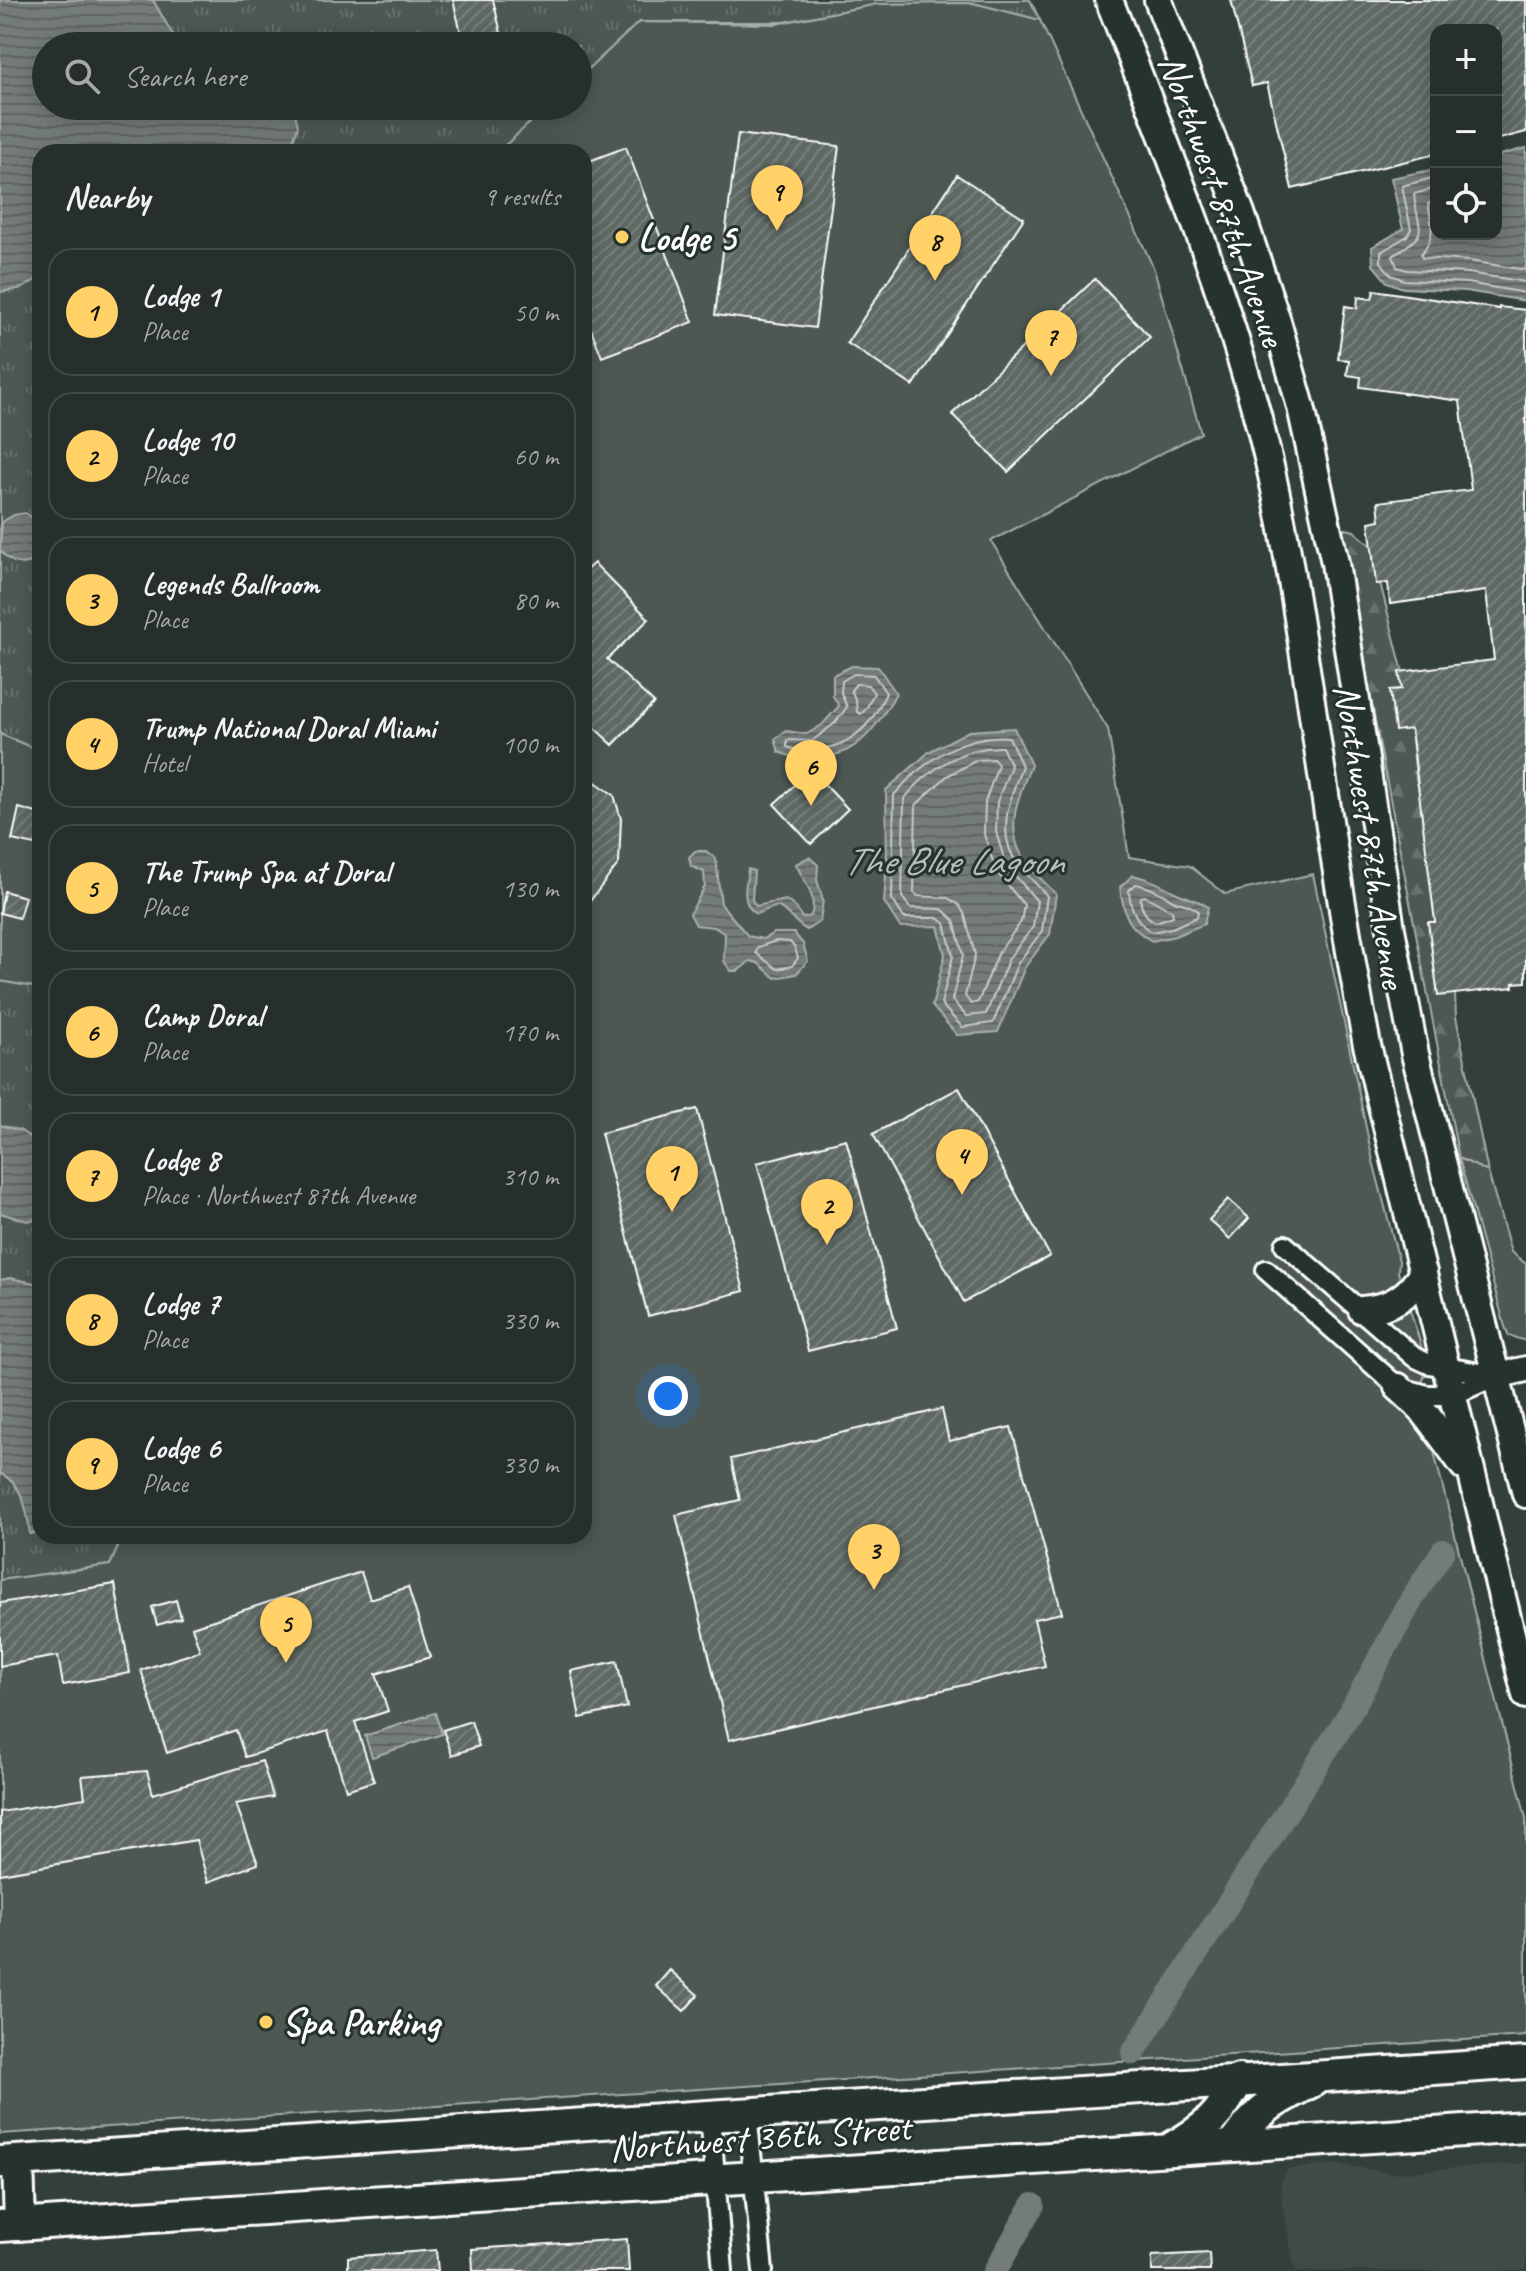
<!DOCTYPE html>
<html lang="en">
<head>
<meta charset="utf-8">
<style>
	:root { --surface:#262f2c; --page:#323b38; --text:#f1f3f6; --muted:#a4a9a9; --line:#424a48; --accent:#ffd166 }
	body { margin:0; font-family:Caveat,sans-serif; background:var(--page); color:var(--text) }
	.controls { position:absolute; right:24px; top:24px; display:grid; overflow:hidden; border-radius:16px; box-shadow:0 4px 20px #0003 }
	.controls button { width:72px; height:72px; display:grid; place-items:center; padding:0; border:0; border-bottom:2px solid var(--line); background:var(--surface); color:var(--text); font:40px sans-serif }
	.you { position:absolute; left:668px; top:1396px; width:28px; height:28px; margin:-20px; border:6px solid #fff; border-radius:50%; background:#1a73e8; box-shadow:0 0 0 12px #1a73e833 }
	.badge { display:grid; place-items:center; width:52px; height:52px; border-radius:50%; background:var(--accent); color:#111; font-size:26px; font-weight:700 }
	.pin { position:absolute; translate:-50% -66px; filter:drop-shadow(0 2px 4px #0008) }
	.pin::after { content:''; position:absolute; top:42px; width:28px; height:24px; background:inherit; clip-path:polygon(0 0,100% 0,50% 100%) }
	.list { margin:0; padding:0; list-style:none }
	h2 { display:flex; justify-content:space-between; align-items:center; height:104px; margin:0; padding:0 32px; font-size:34px }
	h2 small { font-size:26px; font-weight:400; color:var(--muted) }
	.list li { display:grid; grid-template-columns:52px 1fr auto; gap:24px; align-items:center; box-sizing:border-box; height:128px; margin:0 16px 16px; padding:0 16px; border:2px solid var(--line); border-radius:24px }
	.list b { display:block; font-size:30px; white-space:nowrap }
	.list p { margin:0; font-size:26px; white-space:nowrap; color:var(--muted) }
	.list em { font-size:26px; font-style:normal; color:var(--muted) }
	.icon { flex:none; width:44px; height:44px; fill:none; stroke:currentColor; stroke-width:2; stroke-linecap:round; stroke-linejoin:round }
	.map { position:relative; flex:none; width:1526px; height:2271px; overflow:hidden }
	.search { position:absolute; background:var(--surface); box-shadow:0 4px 20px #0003; left:32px; top:32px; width:560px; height:88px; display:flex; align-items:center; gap:20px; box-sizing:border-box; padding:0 28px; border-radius:44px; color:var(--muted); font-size:30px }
	.panel { position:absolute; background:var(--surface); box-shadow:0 4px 20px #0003; left:32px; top:144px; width:560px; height:1400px; border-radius:24px }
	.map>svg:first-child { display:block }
</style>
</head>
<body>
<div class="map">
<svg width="1526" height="2271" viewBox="0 0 1526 2271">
	<defs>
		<pattern id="grass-tufts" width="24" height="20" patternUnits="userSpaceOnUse" patternTransform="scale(2)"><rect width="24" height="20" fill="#4d5853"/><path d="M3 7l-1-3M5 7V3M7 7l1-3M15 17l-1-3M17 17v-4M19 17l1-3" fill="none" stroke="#68716d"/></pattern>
		<pattern id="forest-firs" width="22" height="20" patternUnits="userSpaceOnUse" patternTransform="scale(2)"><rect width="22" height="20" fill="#4d5853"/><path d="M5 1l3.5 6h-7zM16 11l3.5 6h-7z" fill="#68716d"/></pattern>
		<pattern id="water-rules" width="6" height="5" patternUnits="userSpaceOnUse" patternTransform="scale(2)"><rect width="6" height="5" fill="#737b78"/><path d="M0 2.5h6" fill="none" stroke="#606462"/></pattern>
		<pattern id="building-hatch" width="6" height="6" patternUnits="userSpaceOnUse" patternTransform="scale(2)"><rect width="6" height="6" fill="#5f6964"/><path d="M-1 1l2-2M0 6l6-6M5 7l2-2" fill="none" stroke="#77807b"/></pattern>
	</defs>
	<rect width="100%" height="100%" fill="#333f3a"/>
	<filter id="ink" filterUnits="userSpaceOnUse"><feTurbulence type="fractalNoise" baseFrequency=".0125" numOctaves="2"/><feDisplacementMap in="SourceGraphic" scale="16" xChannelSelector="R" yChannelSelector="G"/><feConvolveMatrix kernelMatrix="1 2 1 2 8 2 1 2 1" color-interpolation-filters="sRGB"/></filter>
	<g filter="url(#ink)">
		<path fill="#404c47" d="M 1526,2163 L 1526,2271 L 1297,2271 L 1294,2265 L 1282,2203 L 1281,2182 L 1288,2169 L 1337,2164 L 1391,2173 Z"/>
		<path fill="url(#grass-tufts)" stroke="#a6aca9" stroke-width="2" d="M 0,0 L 1030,0 L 1040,20 L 973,3 L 878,4 L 784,22 L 639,22 L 578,79 L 578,46 L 46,46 L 46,106 L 548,106 L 498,152 L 40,152 L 40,751 L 0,734 Z
			M 0,981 L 40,988 L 40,1536 L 123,1536 L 110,1565 L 0,1580 Z"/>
		<path fill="url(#forest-firs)" stroke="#a6aca9" stroke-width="2" d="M 1338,527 L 1354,531 L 1376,550 L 1378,575 L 1407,688 L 1416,779 L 1451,904 L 1456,1017 L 1488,1172 L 1459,1158 Z"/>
		<path fill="#4d5853" stroke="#a6aca9" stroke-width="2" d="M 973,3 L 1040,20 L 1154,269 L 1201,433 L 991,541 L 1108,729 L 1129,857 L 1190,866 L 1225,894 L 1313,874 L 1373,1161 L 1399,1261 L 1398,1272 L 1422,1348 L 1425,1374 L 1411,1417 L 1425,1432 L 1433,1448 L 1526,1818 L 1526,2036 L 0,2134 L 0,1580 L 110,1565 L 123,1536 L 584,1536 L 584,152 L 498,152 L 548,106 L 578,106 L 578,79 L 639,22 L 776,24 L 878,4 Z
			M 0,734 L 40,751 L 40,988 L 0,981 Z
			M 1459,1158 L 1488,1172 L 1511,1252 L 1526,1264 L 1526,1341 L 1509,1336 L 1505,1327 Z"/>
		<path fill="url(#water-rules)" stroke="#abb0ae" stroke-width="2" d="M 0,0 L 153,0 L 179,46 L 46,46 L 46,106 L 293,106 L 298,126 L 289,152 L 40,152 L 40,277 L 23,288 L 0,292 Z
			M 1526,148 L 1526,301 L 1466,291 L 1403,288 L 1387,282 L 1373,265 L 1372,247 L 1403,229 L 1391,178 L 1436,169 L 1436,234 L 1496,234 L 1496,156 Z
			M 25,513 L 40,522 L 40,558 C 23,567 12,566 0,550 L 2,522 L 14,515 Z
			M 852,666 L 878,667 L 896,693 C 878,726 857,757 816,758 C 802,758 792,758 779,752 L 775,739 L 786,731 L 807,734 L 822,725 L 839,706 L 833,696 L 833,675 Z
			M 1014,728 L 1031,765 C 1019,795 1005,825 1022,856 C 1029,870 1045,882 1056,894 L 1050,934 L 1025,967 L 998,1032 L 957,1035 L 932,1006 L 945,955 L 938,926 L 900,927 L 884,902 L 887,860 L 886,790 L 930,751 L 969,731 Z
			M 695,851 L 706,851 L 716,859 L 721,904 L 748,936 L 763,939 L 774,933 L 794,933 L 803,944 L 808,961 L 796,974 L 775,978 L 758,963 L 750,961 L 738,971 L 731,971 L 724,961 L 725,934 L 714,927 L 696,925 L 690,914 L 705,886 L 704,872 L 691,866 L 689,857 Z
			M 809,857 L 818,865 L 817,880 L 823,900 L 820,921 L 807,930 C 794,923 790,913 777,906 L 756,914 C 740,903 746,886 748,869 L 754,871 L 752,900 L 756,906 L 786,900 L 796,908 L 802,918 L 811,916 C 818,896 804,882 796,864 Z
			M 1133,875 C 1150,879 1161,885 1177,893 C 1188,898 1197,899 1208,907 L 1204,924 L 1175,936 L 1152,941 C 1127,927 1124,915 1120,887 Z
			M 0,1125 L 21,1131 L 40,1144 L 39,1219 L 27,1221 L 0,1213 Z
			M 10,1278 L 40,1284 L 40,1532 L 30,1534 C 27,1510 23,1484 0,1473 L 0,1280 Z
			M 435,1713 L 442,1734 L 372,1757 L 365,1736 Z"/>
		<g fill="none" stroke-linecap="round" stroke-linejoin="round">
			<path stroke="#c7cac9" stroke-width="2" d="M 1436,177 L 1402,186 L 1411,229 L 1407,236 L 1381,252 L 1381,262 L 1391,275 L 1404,280 L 1467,283 L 1526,293
				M 1436,188 L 1414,194 C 1418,235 1432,230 1393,256 L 1397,267 L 1407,270 L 1468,273 L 1526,282
				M 1436,200 L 1428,204 C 1432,224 1436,237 1421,254 L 1422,258 L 1469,261 L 1526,270
				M 854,674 L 874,675 L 886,693 C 872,726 848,749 811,750 C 802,750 795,751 787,747 L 787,740 L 812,741 L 835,723 L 847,707 L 841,693 L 842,681 Z
				M 856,684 L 868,685 L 874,693 L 866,709 L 861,714 L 857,712 L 856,701 L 851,690 Z
				M 1009,737 L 1022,766 C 1011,796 995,832 1017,863 C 1026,875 1038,885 1047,896 L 1042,931 L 1018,963 L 993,1023 L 962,1027 L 941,1004 L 953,956 L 945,923 L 937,918 L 904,918 L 892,899 L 894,795 C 923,761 963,733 1009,737 Z
				M 1002,747 L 1011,766 L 997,802 L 996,832 L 1006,865 L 1037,901 L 1033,927 L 1009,958 L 986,1014 L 966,1016 L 952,1000 L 963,955 L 954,920 L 942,909 L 910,908 L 902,897 L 904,799 C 928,769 964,746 1002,747 Z
				M 977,760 L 994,759 L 998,765 L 985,802 L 984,834 L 996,871 L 1024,905 L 1021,922 L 999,952 L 978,1002 L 971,1004 L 965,996 L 975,955 L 965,915 L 959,905 L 948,898 L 918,896 L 914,893 L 916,805 L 947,776 Z
				M 1136,884 C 1151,887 1160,893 1173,900 C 1182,905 1190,903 1198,911 L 1197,917 L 1172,928 L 1152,932 C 1136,923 1130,908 1129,890 Z
				M 1145,896 L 1172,911 L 1173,916 L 1156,922 C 1147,919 1139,907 1141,897 Z
				M 776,941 L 790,942 L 795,948 L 798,958 L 792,966 L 777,969 L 756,953 L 758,947 Z"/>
			<path stroke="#737b78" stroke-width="24" d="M 1133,2053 L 1348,1716 L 1413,1597 L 1443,1551
				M 995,2271 L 1033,2205"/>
		</g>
		<path fill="url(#building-hatch)" stroke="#fff" stroke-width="2" d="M 453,0 L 493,0 L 501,33 L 494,34 L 496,42 L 471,46 L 470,40 L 463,41 Z
			M 1231,0 L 1526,0 L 1526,132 L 1496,140 L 1496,30 L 1436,30 L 1436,154 L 1292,189 L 1267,83 L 1252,86 Z
			M 738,134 L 839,146 L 815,328 L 715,315 Z
			M 626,147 L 693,322 L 602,357 L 584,311 L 584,163 Z
			M 957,175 L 1024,218 L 913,386 L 847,343 Z
			M 1095,279 L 1150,337 L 1008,472 L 952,414 Z
			M 1374,290 L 1499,309 L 1499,307 L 1526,310 L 1526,982 L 1513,983 L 1514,987 L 1438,996 L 1428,922 L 1435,922 L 1411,729 L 1395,731 L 1390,690 L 1402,689 L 1399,672 L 1494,660 L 1486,591 L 1390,604 L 1388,583 L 1376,584 L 1369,522 L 1380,520 L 1378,502 L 1471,490 L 1460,401 L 1360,387 L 1361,377 L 1347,375 L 1349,360 L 1338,359 L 1345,306 L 1357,308 L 1358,297 L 1372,299 Z
			M 594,563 L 649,619 L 607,659 L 654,703 L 613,745 L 584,718 L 584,572 Z
			M 811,770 L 848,809 L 811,844 L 774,804 Z
			M 584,774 L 614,795 L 621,819 L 619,863 L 584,909 Z
			M 19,808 L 40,814 L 40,846 L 12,840 Z
			M 4,891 L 25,897 L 19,918 L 0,913 Z
			M 959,1088 L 1050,1256 L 964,1302 L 873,1134 Z
			M 697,1109 L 744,1291 L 648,1316 L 601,1133 Z
			M 846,1139 L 897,1328 L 808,1351 L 757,1163 Z
			M 1228,1199 L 1249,1218 L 1230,1239 L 1209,1220 Z
			M 942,1409 L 949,1441 L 1011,1427 L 1062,1613 L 1034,1619 L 1045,1666 L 729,1740 L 676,1515 L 740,1500 L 731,1459 Z
			M 361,1572 L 370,1599 L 408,1587 L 430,1657 L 376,1674 L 388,1711 L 355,1722 L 374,1781 L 346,1790 L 328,1731 L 245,1757 L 236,1730 L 167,1753 L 141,1670 L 200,1651 L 192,1627 Z
			M 115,1584 L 130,1673 L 63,1685 L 58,1656 L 0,1666 L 0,1603 Z
			M 176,1600 L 181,1618 L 157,1625 L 152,1607 Z
			M 617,1661 L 627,1707 L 580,1718 L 571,1671 Z
			M 471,1721 L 479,1746 L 452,1755 L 443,1730 Z
			M 262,1761 L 273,1797 L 236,1804 L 258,1864 L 208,1882 L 196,1840 L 0,1874 L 0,1812 L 85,1798 L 82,1776 L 147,1771 L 153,1794 Z
			M 670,1970 L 698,1995 L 684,2011 L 656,1986 Z
			M 627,2239 L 629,2271 L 473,2271 L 472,2249 Z
			M 436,2250 L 438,2271 L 348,2271 L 348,2257 Z
			M 1209,2253 L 1210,2271 L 1152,2271 L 1152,2256 Z"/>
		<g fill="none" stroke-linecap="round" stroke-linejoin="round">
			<defs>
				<path id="minor" d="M 1285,1245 L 1414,1357 L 1429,1364 L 1496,1376
					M 1266,1270 L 1398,1387 L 1427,1395 L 1453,1395 L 1496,1376
					M 747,2113 L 763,2271
					M 710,2116 L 723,2271"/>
				<path id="tertiary" d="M 1496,1376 L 1526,1369"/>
				<path id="secondary" d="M 1109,0 C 1169,152 1231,302 1269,462 C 1286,536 1297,612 1309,688 C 1327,807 1344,927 1367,1045 L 1526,1695
					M 1158,0 L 1241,213 L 1276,318 L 1301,407 L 1335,563 L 1391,929 L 1415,1054 L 1526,1494
					M 1362,1310 C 1390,1308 1409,1297 1423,1272
					M 1398,1387 L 1422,1409 L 1464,1466"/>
				<path id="primary" d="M 1232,2146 C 1258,2109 1274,2101 1313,2081
					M 1173,2147 C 1208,2127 1219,2116 1239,2080
					M 18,2161 L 20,2225
					M 0,2162 L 1526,2063
					M 0,2226 L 1526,2127"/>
			</defs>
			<use href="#minor" stroke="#fff" stroke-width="24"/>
			<use href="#tertiary" stroke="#fff" stroke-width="30"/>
			<use href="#secondary" stroke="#fff" stroke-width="32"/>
			<use href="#primary" stroke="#fff" stroke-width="36"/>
			<use href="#minor" stroke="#26332d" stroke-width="18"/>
			<use href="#tertiary" stroke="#26332d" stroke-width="24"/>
			<use href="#secondary" stroke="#26332d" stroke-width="26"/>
			<use href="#primary" stroke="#26332d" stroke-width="30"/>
		</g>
	</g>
	<g fill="#ffd166" stroke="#26332d" stroke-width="3">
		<circle cx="622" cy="237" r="8"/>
		<circle cx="266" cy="2022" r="8"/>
	</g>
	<g text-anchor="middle" stroke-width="6" stroke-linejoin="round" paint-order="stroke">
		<g font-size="38" fill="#fff" stroke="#26332d">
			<text transform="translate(1223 200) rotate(70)" y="13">Northwest 87th Avenue</text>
			<text transform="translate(1371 836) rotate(81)" y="13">Northwest 87th Avenue</text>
			<text transform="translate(760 2137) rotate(-4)" y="13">Northwest 36th Street</text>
		</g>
		<g font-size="38" font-weight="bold" fill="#fff" stroke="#26332d" text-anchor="start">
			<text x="638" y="250">Lodge 5</text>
			<text x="282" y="2035">Spa Parking</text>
		</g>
		<g font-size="40" font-style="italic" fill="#b9bdbc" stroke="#26332d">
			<text x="953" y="874">The Blue Lagoon</text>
		</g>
	</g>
</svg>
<div class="controls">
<button>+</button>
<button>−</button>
<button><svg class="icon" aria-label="locate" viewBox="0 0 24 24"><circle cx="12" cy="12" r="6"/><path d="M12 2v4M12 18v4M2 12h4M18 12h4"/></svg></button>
</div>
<div class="you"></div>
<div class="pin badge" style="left:672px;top:1212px">1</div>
<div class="pin badge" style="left:827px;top:1245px">2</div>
<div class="pin badge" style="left:874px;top:1590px">3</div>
<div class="pin badge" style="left:962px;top:1195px">4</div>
<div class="pin badge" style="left:286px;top:1663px">5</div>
<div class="pin badge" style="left:811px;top:806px">6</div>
<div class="pin badge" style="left:1051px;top:376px">7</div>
<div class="pin badge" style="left:935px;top:281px">8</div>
<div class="pin badge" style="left:777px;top:231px">9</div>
<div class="search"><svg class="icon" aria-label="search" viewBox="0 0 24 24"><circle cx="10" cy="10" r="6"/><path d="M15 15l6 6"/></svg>Search here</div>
<section class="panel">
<h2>Nearby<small>9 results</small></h2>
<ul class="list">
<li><span class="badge">1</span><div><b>Lodge 1</b><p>Place</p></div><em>50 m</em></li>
<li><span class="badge">2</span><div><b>Lodge 10</b><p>Place</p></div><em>60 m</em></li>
<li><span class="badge">3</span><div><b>Legends Ballroom</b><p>Place</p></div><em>80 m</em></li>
<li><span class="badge">4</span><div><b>Trump National Doral Miami</b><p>Hotel</p></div><em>100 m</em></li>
<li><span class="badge">5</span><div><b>The Trump Spa at Doral</b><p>Place</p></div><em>130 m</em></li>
<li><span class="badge">6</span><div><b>Camp Doral</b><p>Place</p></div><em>170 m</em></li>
<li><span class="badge">7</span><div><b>Lodge 8</b><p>Place · Northwest 87th Avenue</p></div><em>310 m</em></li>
<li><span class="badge">8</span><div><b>Lodge 7</b><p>Place</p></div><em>330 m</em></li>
<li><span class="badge">9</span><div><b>Lodge 6</b><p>Place</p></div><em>330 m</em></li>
</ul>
</section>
</div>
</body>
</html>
